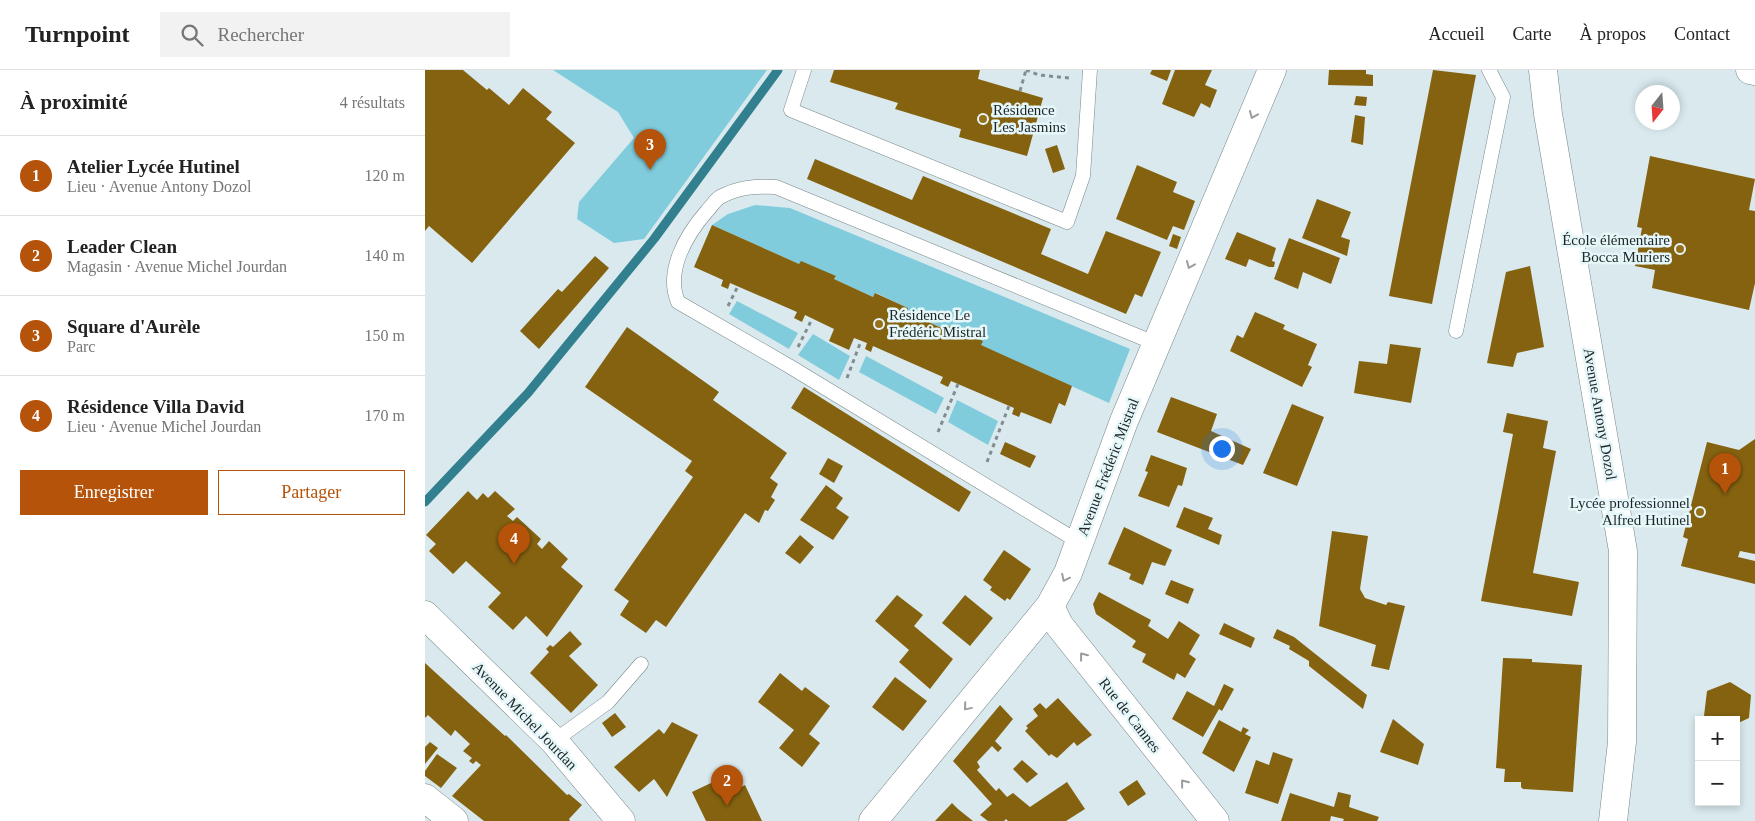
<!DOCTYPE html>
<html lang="fr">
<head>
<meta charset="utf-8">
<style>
	:root { --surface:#fff; --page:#f2f2f2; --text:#222; --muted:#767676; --line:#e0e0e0; --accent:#b45309 }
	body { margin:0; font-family:"Times New Roman",serif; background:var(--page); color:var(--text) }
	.controls { position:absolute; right:15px; bottom:15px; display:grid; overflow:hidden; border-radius:0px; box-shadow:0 2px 8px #0003 }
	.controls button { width:45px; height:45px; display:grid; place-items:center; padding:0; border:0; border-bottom:1px solid var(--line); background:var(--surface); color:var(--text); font:25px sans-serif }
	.compass { position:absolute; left:1210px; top:15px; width:45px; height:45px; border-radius:50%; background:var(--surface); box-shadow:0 2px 8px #0003; rotate:197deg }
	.you { position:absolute; left:796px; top:378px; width:18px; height:18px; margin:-12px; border:4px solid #fff; border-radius:50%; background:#1a73e8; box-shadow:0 0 0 8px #1a73e833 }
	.badge { display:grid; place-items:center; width:32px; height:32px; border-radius:50%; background:var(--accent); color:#fff; font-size:16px; font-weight:700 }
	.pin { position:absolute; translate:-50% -41px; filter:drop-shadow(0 1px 2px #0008) }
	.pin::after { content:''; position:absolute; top:26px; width:18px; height:15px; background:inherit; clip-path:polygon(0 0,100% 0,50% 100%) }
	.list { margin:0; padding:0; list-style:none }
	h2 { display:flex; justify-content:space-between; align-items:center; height:65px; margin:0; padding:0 20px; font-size:21px }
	h2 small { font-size:16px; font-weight:400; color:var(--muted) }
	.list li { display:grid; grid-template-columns:32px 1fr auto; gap:15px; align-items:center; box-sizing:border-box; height:80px; padding:0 20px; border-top:1px solid var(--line) }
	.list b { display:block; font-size:19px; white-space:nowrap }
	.list p { margin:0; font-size:16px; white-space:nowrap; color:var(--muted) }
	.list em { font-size:16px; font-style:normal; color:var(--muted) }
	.actions { display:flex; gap:10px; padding:15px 20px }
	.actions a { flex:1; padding:11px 0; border:1px solid var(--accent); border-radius:0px; text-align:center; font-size:18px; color:var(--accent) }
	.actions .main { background:var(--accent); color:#fff }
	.icon { flex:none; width:28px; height:28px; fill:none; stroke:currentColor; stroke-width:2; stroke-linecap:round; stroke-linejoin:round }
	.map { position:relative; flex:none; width:1330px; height:751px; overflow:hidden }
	header { display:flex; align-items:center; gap:30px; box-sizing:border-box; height:70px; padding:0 25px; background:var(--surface); border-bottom:1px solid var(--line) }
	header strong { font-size:24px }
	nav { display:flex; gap:28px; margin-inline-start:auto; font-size:18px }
	.search { width:350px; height:45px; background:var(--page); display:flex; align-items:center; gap:12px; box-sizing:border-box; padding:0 18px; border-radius:0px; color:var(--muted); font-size:19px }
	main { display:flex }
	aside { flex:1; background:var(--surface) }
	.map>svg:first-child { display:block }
</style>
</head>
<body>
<header>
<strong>Turnpoint</strong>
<div class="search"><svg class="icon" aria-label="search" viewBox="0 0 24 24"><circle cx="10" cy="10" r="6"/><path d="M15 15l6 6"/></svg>Rechercher</div>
<nav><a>Accueil</a><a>Carte</a><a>À propos</a><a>Contact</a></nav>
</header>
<main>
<aside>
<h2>À proximité<small>4 résultats</small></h2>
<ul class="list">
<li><span class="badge">1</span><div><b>Atelier Lycée Hutinel</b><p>Lieu · Avenue Antony Dozol</p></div><em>120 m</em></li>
<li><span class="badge">2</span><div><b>Leader Clean</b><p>Magasin · Avenue Michel Jourdan</p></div><em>140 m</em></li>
<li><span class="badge">3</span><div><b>Square d'Aurèle</b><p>Parc</p></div><em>150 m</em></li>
<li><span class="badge">4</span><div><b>Résidence Villa David</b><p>Lieu · Avenue Michel Jourdan</p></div><em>170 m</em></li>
</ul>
<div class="actions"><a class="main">Enregistrer</a><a>Partager</a></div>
</aside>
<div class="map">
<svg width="1330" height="751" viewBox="0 0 1330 751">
	<rect width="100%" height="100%" fill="#d9e9ed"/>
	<path fill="#81ccdc" d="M 128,0 L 342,0 L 219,169 L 189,173 L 152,149 L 154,132 L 209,68 L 193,42 Z
		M 330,135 L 365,138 L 705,279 L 684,333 L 482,242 L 483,238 L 451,223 L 448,227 L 409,209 L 411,207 L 374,194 L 287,155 L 303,144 Z
		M 312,231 L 373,263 L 364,279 L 304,244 Z
		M 388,264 L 425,286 L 414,310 L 373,285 Z
		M 441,286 L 519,328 L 511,344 L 434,302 Z
		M 532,330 L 573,351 L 563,375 L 523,352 Z"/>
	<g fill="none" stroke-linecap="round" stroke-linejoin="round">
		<path stroke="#32808f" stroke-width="9" d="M 0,432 L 103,323 L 229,169 L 353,0"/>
	</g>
	<path fill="#846210" d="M 0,0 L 38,0 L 62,20 L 64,18 L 84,35 L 98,18 L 127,42 L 121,49 L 150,73 L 47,193 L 4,156 L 0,161 Z
		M 409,0 L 555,0 L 553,9 L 618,28 L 602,86 L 534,67 L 536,59 L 470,39 L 473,33 L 405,12 Z
		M 727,0 L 746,0 L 742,11 L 725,4 Z
		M 750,0 L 787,0 L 780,15 L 792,20 L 785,38 L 776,33 L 769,47 L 737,34 Z
		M 904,0 L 941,0 L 941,4 L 948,5 L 948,16 L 903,15 Z
		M 1008,0 L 1051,5 L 1007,234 L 964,226 Z
		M 931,26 L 942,27 L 941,36 L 929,35 Z
		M 930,45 L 940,47 L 938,75 L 926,72 Z
		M 632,75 L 640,99 L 628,103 L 620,79 Z
		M 1225,86 L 1330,109 L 1324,140 L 1330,141 L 1330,213 L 1324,240 L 1227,218 L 1230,200 L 1210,196 L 1217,158 L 1212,157 Z
		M 390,89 L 487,130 L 498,106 L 626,159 L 616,184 L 663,204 L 681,161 L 736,182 L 717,227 L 710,224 L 701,244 L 382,109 Z
		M 712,95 L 752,112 L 748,122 L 770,131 L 759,160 L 748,156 L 742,170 L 691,149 Z
		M 892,129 L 926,142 L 916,167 L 925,170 L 922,186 L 877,168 Z
		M 287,155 L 374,194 L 376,191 L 411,206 L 409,209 L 448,227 L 450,223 L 483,238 L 482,242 L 521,260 L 523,256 L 558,271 L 556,275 L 647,316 L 640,336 L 634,333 L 626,354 L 596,342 L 594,347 L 587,344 L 589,338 L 526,311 L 523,317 L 515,313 L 518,307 L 448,276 L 446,282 L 440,279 L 442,273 L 429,268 L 424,280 L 404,271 L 409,259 L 380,245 L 377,252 L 369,248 L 372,242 L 305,213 L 303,219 L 296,216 L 298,210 L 269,197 Z
		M 812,162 L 851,178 L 847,191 L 850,192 L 849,197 L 844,197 L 824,189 L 821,197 L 800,189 Z
		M 748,164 L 756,167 L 752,179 L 744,176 Z
		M 864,168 L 915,188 L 906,214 L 878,202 L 873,219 L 849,209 Z
		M 170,186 L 184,198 L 114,279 L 95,261 L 133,219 L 137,222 Z
		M 1105,196 L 1119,277 L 1092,283 L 1088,297 L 1062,293 L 1081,202 Z
		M 830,242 L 860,255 L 858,259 L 892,274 L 883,295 L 887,297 L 877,317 L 805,281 L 812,265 L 818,268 Z
		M 202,257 L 294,322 L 288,330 L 362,383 L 345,408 L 353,414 L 346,427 L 350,430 L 343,441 L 340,440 L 334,453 L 320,443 L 241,557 L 231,550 L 221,563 L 195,545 L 204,531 L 189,520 L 268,407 L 260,401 L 267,391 L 160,317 Z
		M 965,274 L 996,278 L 986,333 L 929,323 L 934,291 L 962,294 Z
		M 379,317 L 546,422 L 534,442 L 366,338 Z
		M 746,327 L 792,344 L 786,361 L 826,379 L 818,395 L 732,362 Z
		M 867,334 L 899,347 L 872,416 L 838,403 Z
		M 1082,343 L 1123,351 L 1118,378 L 1131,381 L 1108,503 L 1154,512 L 1147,546 L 1056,531 L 1088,364 L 1078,362 Z
		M 1330,369 L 1330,484 L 1315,481 L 1313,487 L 1330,491 L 1330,514 L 1256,496 L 1263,469 L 1258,467 L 1282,372 L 1314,380 Z
		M 580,372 L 611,386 L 605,398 L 575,384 Z
		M 726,385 L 762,398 L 757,416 L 753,415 L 744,437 L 713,426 L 723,402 L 720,401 Z
		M 403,388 L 418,396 L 409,413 L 394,404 Z
		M 401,415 L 418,428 L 411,438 L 424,447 L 408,470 L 375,450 Z
		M 43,421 L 52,430 L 58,423 L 63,428 L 70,421 L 90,439 L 82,446 L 88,451 L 92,447 L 116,469 L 112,474 L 117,479 L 124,471 L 143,489 L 136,497 L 158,516 L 122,567 L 101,546 L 88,560 L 63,537 L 76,523 L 41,491 L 28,504 L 4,481 L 11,474 L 1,465 Z
		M 759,437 L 788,448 L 783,459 L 797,465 L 794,475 L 751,457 Z
		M 699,457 L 747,480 L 740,496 L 727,492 L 718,515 L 704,509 L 706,504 L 683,494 Z
		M 907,461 L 943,466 L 935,519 L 940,528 L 961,535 L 963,532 L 980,536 L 964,600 L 946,596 L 951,575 L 894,556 Z
		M 375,465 L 389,477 L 375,494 L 360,483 Z
		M 579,480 L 606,499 L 585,530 L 582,528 L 580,531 L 565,520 L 567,517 L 558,510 Z
		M 746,510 L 769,519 L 763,534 L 740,524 Z
		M 674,522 L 726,550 L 723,556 L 743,569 L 754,551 L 775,565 L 764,584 L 771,589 L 760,608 L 752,603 L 749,610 L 717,592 L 721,584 L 707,577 L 711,571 L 671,544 L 668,534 Z
		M 472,525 L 498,545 L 489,556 L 528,589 L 505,619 L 474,592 L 484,580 L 450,551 Z
		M 540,525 L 568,548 L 545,576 L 517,553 Z
		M 799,553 L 830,568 L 826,578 L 794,564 Z
		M 852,559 L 869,567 L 942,625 L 938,639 L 884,596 L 884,591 L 864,579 L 865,576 L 848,568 Z
		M 145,561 L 157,574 L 144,586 L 173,615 L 146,643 L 105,603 L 124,582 L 121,579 L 125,575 L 128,577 Z
		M 1078,588 L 1107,589 L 1107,592 L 1157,595 L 1148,722 L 1098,719 L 1096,717 L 1096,712 L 1079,712 L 1080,699 L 1071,698 Z
		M 0,593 L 80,666 L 81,665 L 142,725 L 144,724 L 157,735 L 144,749 L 145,751 L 59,751 L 27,726 L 56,695 L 51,691 L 48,694 L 44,691 L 47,688 L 38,681 L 45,674 L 30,660 L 26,666 L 3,645 L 0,648 Z
		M 355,603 L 377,621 L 380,617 L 405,636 L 384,664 L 395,673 L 377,697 L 354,678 L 369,660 L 333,632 Z
		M 470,607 L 502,631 L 478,661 L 447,637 Z
		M 1305,612 L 1326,625 L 1324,648 L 1311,654 L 1311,650 L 1285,650 L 1279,646 L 1282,621 Z
		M 799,614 L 809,619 L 797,641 L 794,639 L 778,667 L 747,649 L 762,621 L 789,636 Z
		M 633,628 L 667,665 L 652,676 L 649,672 L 632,688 L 626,684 L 624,686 L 600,661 L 603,658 L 601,656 L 613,646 L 608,639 L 615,633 L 621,639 Z
		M 575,635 L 588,649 L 570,671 L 577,678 L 573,682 L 567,676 L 552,692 L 555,697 L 552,700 L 571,721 L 574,718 L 582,727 L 588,723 L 605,737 L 642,712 L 660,739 L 641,751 L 583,751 L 581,749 L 579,751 L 563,751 L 555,745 L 567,734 L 528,691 Z
		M 190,643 L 201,657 L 187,667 L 177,653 Z
		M 968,649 L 999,674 L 993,695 L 955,682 Z
		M 794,650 L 816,662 L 818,657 L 824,660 L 820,664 L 826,667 L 809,702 L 777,683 Z
		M 247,652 L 273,665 L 242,727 L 229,709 L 214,722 L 189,697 L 234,659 L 239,664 Z
		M 5,672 L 13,678 L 0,694 L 0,677 Z
		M 848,682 L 868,689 L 853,734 L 820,723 L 831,690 L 844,695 Z
		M 12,684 L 32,698 L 16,718 L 0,706 L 0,701 Z
		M 597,690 L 613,704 L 602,713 L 588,699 Z
		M 307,703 L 314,718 L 320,715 L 337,751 L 281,751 L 267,722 Z
		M 712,710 L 721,724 L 703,736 L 694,722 Z
		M 913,722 L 926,725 L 924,737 L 954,747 L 952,751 L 918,751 L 919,749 L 906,746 L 905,751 L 856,751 L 865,723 L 909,737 Z
		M 527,733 L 533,739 L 548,751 L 510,751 Z"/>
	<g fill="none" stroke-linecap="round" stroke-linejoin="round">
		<defs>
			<path id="lane" d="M 379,0 L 366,40 L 642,152 L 658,106 L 665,0
				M 1031,261 L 1078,27 L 1064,0
				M 654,472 L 364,296 L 253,232 C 240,201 261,165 282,141 C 286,137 290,130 295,127 C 314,117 330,116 351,117 L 732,274
				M 129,671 L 183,632 L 216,594"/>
			<path id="street" d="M 1118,0 L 1123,44 L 1198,481 L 1197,672 L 1188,751
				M 1325,0 L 1330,1
				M 625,536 L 634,555 L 790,751
				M 0,728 L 29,751
				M 448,751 L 625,536 L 643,503 L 699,351 L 847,0"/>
			<path id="secondary" d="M 0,545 L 129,671 L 196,751"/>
		</defs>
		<use href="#lane" stroke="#778689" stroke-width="15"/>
		<use href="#street" stroke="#778689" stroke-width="29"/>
		<use href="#secondary" stroke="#778689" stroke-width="29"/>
		<path stroke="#828d90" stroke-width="3" stroke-dasharray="4 4" stroke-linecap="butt" d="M 601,0 L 614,5 L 644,8
			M 595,21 L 601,0
			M 303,236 L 313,216
			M 373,277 L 387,249
			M 422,308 L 436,271
			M 513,362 L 533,314
			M 562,392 L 584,336"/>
		<use href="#lane" stroke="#fff" stroke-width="14"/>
		<use href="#street" stroke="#fff" stroke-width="28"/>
		<use href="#secondary" stroke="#fff" stroke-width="28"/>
	</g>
	<defs><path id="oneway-chevron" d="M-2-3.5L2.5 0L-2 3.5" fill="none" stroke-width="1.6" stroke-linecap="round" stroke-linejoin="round" transform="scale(1.25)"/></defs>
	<g stroke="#9a9d9e">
		<use href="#oneway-chevron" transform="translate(828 45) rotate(113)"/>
		<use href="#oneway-chevron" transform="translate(765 195) rotate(113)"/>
		<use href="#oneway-chevron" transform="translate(640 508) rotate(116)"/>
		<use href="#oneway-chevron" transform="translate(658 586) rotate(-128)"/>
		<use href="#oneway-chevron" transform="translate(542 637) rotate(130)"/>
		<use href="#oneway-chevron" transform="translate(759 713) rotate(-129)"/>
	</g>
	<g fill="#96711a" stroke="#e6f7fa" stroke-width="2">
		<circle cx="558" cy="49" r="5"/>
		<circle cx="1255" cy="179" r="5"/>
		<circle cx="454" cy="254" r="5"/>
		<circle cx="1275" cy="442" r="5"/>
	</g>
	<g text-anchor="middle" stroke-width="5" stroke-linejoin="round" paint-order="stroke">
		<g font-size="15" fill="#1f2527" stroke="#e6f7fa" text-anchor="start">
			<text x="568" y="45">Résidence<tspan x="568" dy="17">Les Jasmins</tspan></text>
			<text x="1245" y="175" text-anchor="end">École élémentaire<tspan x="1245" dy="17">Bocca Muriers</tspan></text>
			<text x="464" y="250">Résidence Le<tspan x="464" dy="17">Frédéric Mistral</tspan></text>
			<text x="1265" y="438" text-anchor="end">Lycée professionnel<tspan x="1265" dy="17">Alfred Hutinel</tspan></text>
		</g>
		<g font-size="15" fill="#1f2527" stroke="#e6f7fa">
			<text transform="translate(1175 344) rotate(80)" y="5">Avenue Antony Dozol</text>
			<text transform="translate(683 397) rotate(-69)" y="5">Avenue Frédéric Mistral</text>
			<text transform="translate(705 645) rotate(52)" y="5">Rue de Cannes</text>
			<text transform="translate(100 646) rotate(46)" y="5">Avenue Michel Jourdan</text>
		</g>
	</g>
</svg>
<div class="controls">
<button>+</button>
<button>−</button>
</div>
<svg class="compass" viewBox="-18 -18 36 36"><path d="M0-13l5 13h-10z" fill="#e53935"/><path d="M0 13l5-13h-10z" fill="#767676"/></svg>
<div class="you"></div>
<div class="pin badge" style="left:1300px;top:424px">1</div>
<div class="pin badge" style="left:302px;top:736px">2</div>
<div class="pin badge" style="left:225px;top:100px">3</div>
<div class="pin badge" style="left:89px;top:494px">4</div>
</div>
</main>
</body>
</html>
